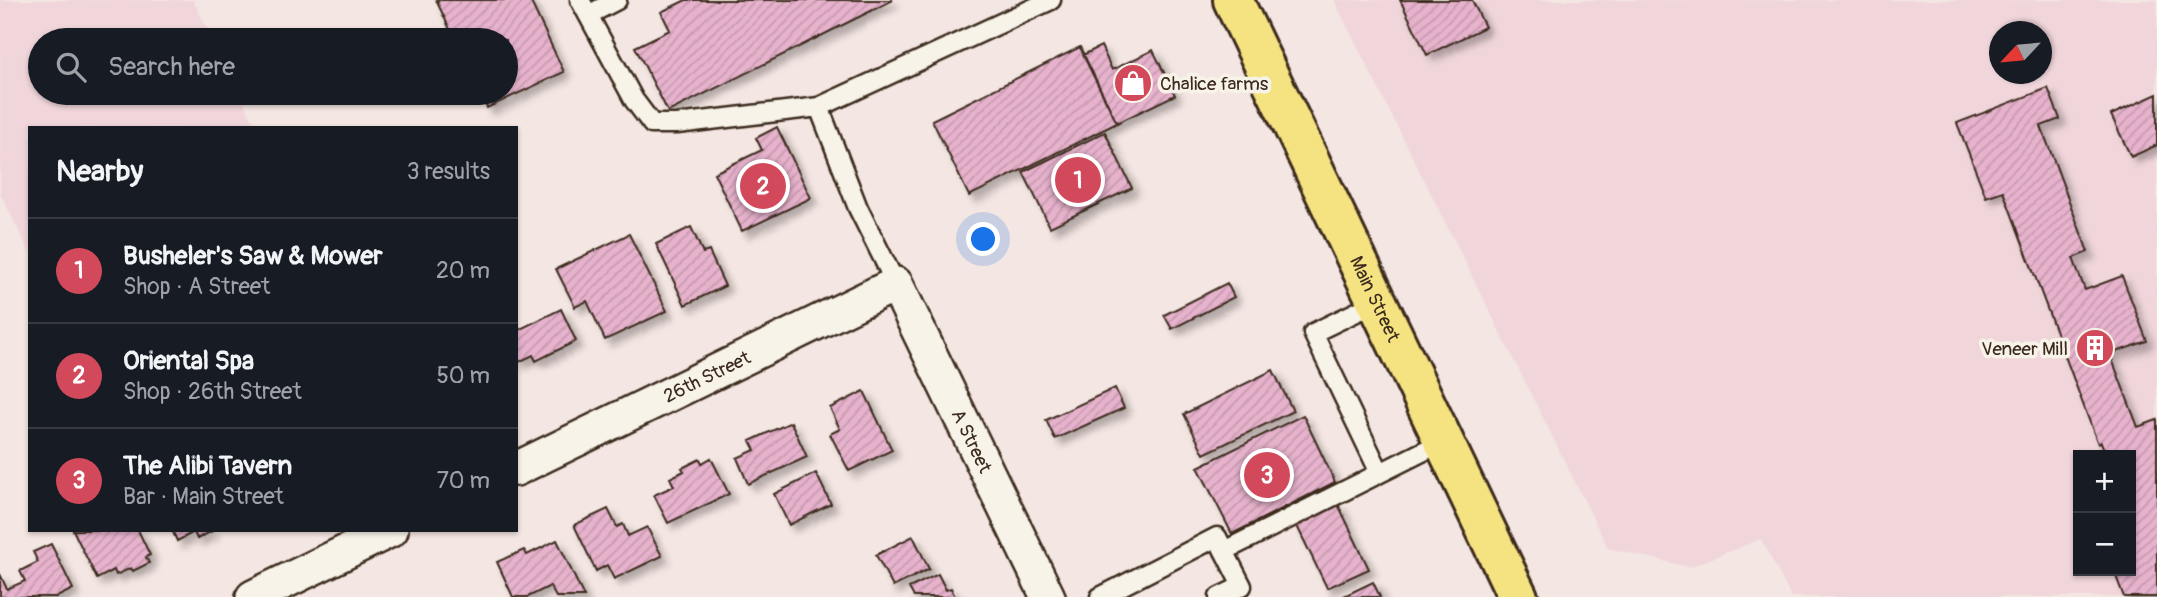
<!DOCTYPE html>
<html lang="en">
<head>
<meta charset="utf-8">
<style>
	:root { --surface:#171b24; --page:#242831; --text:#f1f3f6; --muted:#9ea1a6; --line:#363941; --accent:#d1495b }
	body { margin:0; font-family:Pangolin,sans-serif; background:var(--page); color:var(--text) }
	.controls { position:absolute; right:21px; bottom:21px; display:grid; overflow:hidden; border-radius:0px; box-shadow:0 2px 5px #0004 }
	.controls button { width:63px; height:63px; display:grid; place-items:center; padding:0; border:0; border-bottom:2px solid var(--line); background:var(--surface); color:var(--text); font:35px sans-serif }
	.compass { position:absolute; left:1989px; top:21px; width:63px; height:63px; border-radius:50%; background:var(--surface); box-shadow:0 2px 5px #0004; rotate:244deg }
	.you { position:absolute; left:984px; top:240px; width:24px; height:24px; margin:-18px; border:5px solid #fff; border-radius:50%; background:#1a73e8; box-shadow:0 0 0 10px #1a73e833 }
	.badge { display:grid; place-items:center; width:46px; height:46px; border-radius:50%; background:var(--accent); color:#fff; font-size:23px; font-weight:700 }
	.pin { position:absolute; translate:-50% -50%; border:4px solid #fff; box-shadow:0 2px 7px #0006 }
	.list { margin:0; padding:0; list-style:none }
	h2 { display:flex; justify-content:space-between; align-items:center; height:91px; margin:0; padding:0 28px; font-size:30px }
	h2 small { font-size:23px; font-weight:400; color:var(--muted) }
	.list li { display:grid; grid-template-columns:46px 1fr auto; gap:21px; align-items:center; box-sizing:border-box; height:105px; padding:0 28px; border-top:2px solid var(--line) }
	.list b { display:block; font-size:26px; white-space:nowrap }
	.list p { margin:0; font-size:23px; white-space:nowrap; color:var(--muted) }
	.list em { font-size:23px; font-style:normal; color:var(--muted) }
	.icon { flex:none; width:38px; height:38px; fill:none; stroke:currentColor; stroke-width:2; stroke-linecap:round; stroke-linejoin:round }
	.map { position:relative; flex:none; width:2157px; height:597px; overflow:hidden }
	.search { position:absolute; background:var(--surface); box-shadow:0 2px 5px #0004; left:28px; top:28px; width:490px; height:77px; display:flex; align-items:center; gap:18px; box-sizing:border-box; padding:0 24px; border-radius:38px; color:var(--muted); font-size:26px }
	.panel { position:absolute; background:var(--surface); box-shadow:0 2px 5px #0004; left:28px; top:126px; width:490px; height:406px; border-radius:0px }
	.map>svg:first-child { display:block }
</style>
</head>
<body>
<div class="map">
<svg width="2157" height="597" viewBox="0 0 2157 597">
	<defs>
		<pattern id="building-hatch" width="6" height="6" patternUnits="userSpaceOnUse" patternTransform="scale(1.75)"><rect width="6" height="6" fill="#e6b2cc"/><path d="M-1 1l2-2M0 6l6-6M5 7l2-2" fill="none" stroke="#c699af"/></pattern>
		<filter id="shadow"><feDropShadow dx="6" dy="6" stdDeviation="3.5" flood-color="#0004"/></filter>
	</defs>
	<rect width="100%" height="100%" fill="#f4e6e2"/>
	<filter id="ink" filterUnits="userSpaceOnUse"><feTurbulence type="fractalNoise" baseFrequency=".0143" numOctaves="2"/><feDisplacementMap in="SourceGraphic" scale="14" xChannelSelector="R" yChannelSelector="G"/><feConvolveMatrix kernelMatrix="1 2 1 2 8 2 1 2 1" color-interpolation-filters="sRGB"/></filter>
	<g filter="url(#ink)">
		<path fill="#f0d6db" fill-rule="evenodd" d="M 0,0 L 193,0 L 213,40 L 40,40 L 40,93 L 239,93 L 257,128 L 30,128 L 30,253 L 0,193 Z
			M 1334,0 L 2157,0 L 2157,597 L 1791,597 L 1761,539 L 1689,567 L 1608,548 ZM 2000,32 L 2042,32 L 2042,74 L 2000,74 ZM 2078,455 L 2131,455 L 2131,571 L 2078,571 Z"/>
		<path fill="url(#building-hatch)" stroke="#3b2a1e" stroke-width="2" filter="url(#shadow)" d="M 436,0 L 530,0 L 564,72 L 487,108 L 480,93 L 506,93 L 506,40 L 455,40 Z
			M 686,0 L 893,0 L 668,112 L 635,47 L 670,30 L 661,12 Z
			M 1400,0 L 1472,0 L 1485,27 L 1427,55 Z
			M 1101,46 L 1112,70 L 1153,50 L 1175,95 L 1117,123 L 1083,55 Z
			M 1080,47 L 1117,123 L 969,196 L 932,120 Z
			M 2048,88 L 2060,119 L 2041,126 L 2088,252 L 2073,258 L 2085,290 L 2122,276 L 2147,341 L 2110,354 L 2138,427 L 2157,420 L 2157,597 L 2124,597 L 2114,571 L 2131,571 L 2131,455 L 2106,455 L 2101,442 L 2098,444 L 2003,191 L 1986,197 L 1957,123 Z
			M 2157,94 L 2157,145 L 2131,157 L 2111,115 Z
			M 777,127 L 811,198 L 742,231 L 714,173 L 762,150 L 756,138 Z
			M 1105,132 L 1132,188 L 1050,227 L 1023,172 Z
			M 691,227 L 703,253 L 709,251 L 725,286 L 685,305 L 656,244 Z
			M 629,234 L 667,311 L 605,340 L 587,301 L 575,307 L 556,269 Z
			M 1227,283 L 1234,297 L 1172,329 L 1164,315 Z
			M 561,309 L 576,341 L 536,361 L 533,355 L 517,363 L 516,331 Z
			M 1273,370 L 1293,411 L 1204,454 L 1184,414 Z
			M 1115,388 L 1124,408 L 1055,439 L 1046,420 Z
			M 864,391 L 892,450 L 849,471 L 830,434 L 840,429 L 830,408 Z
			M 1303,415 L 1335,482 L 1232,534 L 1198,467 Z
			M 791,422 L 807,457 L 748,484 L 737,458 L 755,450 L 750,441 Z
			M 711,458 L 729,494 L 668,523 L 654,495 L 674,486 L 670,478 L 684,471 L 682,468 L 700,459 L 702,463 Z
			M 816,473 L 831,504 L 789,525 L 774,494 Z
			M 1338,504 L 1369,569 L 1327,588 L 1296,524 Z
			M 608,509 L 617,527 L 623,524 L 628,536 L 647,527 L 662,556 L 614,579 L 607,565 L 596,571 L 574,525 Z
			M 73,530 L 138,530 L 150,555 L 146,557 L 149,563 L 133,571 L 131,568 L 116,575 L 114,570 L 97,579 Z
			M 172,530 L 214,530 L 197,539 L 194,532 L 177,541 Z
			M 913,536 L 929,569 L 893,587 L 876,555 Z
			M 557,540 L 584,597 L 556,597 L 550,586 L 528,597 L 513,597 L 497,562 L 524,550 L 527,555 Z
			M 51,544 L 73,589 L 57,597 L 0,597 L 0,574 L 7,589 L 25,581 L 20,571 L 38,562 L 33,552 Z
			M 938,574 L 946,590 L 951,588 L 955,597 L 914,597 L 909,588 Z
			M 1373,582 L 1380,597 L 1342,597 Z"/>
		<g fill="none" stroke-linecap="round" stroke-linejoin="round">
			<defs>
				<path id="service" d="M 580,0 L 634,100 L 652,124 L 677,124 L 819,107 L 1051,0
					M 588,15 L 617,0
					M 819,107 L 858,208 L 896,284
					M 1377,302 L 1313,333 L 1380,473
					M 1224,551 L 1444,441
					M 1100,597 L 1217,537 L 1242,586 L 1219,597"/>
				<g id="minor">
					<path id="s1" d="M 516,469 L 896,284 L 1048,597"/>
					<path d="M 253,597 L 391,530"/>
				</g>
				<g id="primary">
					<path id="s2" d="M 1233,0 L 1518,597"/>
				</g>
			</defs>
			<use href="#service" stroke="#3b2a1e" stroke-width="23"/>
			<use href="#minor" stroke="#3b2a1e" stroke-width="38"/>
			<use href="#primary" stroke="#3b2a1e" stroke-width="44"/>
			<use href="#service" stroke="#f7f3e8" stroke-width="18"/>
			<use href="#minor" stroke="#f7f3e8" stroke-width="33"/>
			<use href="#primary" stroke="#f5e382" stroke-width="38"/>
		</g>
	</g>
	<defs>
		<symbol id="shop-disc" viewBox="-11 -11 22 22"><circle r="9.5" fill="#d1495b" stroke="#f7f3e8"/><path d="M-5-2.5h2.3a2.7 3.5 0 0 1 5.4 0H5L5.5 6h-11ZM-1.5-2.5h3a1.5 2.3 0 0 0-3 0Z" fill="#fff"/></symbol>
		<symbol id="building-disc" viewBox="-11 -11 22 22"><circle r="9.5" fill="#d1495b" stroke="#f7f3e8"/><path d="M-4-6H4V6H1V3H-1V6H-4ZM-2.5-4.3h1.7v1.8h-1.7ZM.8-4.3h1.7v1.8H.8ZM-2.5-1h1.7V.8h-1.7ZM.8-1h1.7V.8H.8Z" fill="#fff"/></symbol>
	</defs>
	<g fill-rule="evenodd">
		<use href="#shop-disc" x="1111" y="61" width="44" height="44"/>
		<use href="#building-disc" x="2073" y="326" width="44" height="44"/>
	</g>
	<g text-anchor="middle" stroke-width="7" stroke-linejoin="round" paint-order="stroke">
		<g font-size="19" fill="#3b2a1e" stroke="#f7f3e8" text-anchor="start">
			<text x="1160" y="90">Chalice farms</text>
			<text x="2068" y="355" text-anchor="end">Veneer Mill</text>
		</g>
		<g font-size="19" fill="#3b2a1e" stroke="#f7f3e8">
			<text dy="7" stroke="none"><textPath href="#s2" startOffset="331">Main Street</textPath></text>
			<text dy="7" stroke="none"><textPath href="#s1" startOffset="212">26th Street</textPath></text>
			<text dy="7" stroke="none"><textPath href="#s1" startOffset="597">A Street</textPath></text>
		</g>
	</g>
</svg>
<div class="controls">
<button>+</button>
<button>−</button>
</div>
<svg class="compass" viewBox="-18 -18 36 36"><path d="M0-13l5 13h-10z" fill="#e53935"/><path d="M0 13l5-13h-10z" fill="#9ea1a6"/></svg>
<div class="you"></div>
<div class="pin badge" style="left:1078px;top:180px">1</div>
<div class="pin badge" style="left:763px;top:186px">2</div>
<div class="pin badge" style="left:1267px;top:475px">3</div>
<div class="search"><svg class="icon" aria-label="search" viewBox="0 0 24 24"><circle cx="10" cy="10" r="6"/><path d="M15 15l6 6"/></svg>Search here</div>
<section class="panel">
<h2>Nearby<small>3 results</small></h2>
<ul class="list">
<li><span class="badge">1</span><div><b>Busheler's Saw &amp; Mower</b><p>Shop · A Street</p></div><em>20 m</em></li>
<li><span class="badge">2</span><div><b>Oriental Spa</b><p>Shop · 26th Street</p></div><em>50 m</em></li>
<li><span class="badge">3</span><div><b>The Alibi Tavern</b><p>Bar · Main Street</p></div><em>70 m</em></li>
</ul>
</section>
</div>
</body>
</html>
